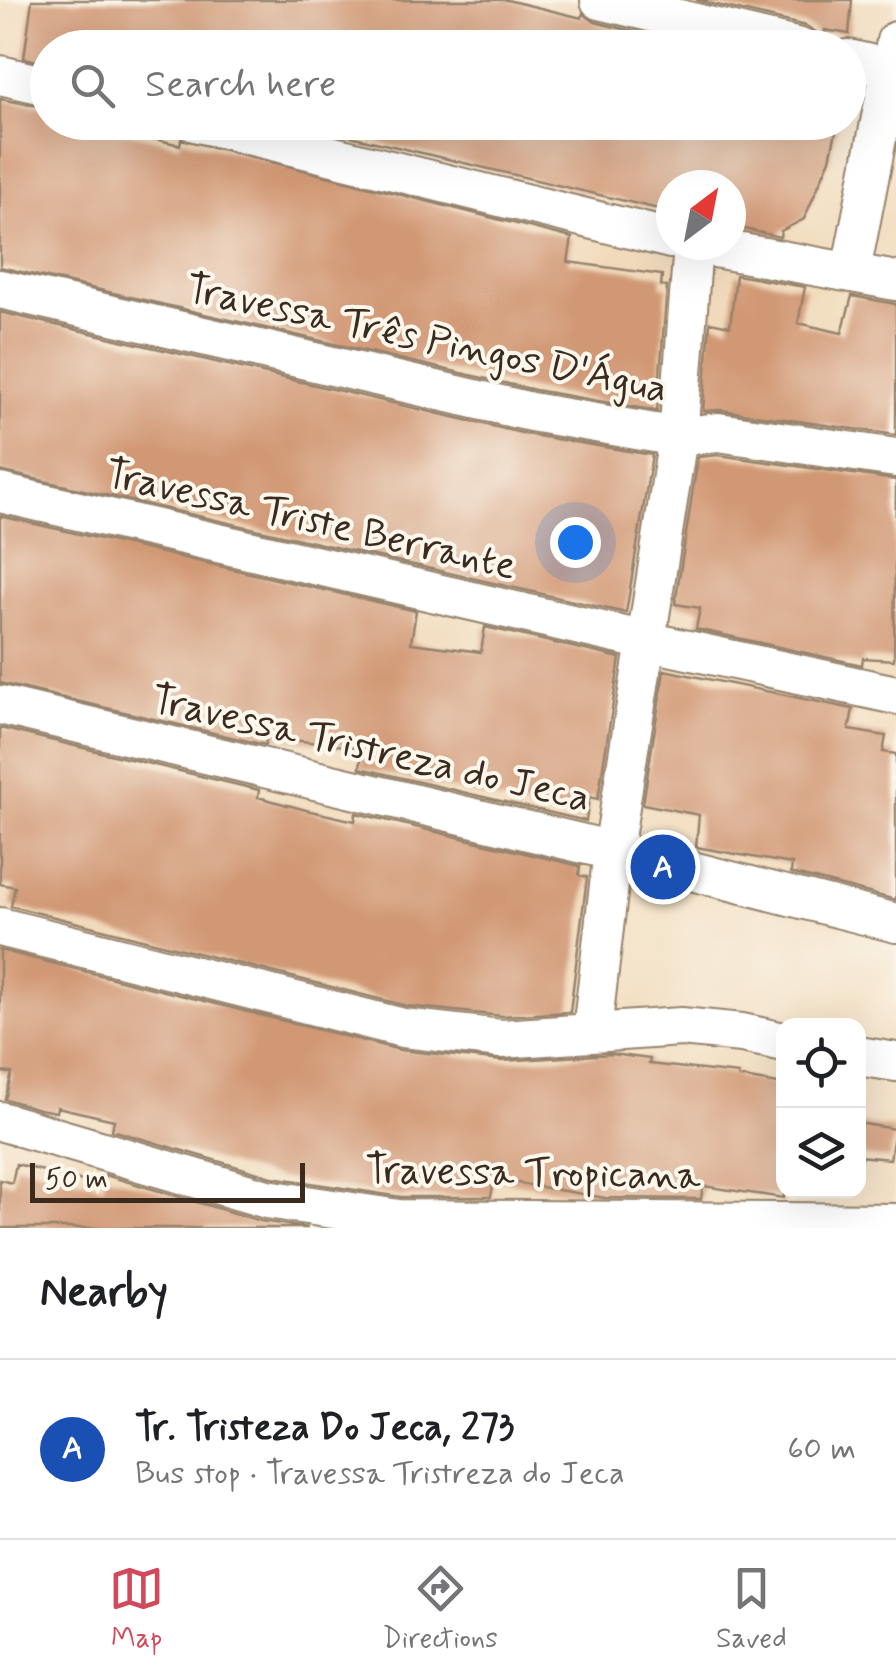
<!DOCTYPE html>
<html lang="en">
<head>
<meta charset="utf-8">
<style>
	:root { --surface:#fff; --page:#f6f6f6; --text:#202124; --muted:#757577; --line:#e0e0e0; --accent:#d1495b }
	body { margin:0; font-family:Mynerve,sans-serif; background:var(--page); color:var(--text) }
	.controls { position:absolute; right:30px; bottom:30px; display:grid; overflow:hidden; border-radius:20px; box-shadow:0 10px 40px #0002 }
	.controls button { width:90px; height:90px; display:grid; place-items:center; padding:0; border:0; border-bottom:2px solid var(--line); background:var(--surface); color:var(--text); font:50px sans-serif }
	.compass { position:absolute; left:656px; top:170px; width:90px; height:90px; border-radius:50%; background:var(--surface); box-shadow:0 10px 40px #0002; rotate:32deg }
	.scale { position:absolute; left:30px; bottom:25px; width:275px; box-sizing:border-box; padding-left:10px; border:5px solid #3b2a1e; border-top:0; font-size:28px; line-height:35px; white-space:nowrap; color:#3b2a1e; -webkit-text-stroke:8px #fbf7ec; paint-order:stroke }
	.you { position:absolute; left:575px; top:542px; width:35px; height:35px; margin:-25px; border:8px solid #fff; border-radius:50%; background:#1a73e8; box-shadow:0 0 0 15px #1a73e833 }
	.badge { display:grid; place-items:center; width:65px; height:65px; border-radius:50%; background:var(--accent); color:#fff; font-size:32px; font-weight:700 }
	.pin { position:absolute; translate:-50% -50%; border:5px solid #fff; box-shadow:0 2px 10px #0006 }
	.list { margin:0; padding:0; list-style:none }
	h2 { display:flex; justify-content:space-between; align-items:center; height:130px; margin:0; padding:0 40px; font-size:42px }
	h2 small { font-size:32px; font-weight:400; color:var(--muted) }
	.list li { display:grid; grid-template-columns:65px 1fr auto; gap:30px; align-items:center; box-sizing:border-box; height:180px; padding:0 40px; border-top:2px solid var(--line) }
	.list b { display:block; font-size:38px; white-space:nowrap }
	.list p { margin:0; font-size:32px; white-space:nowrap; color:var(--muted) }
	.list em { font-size:32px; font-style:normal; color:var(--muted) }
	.icon { flex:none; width:55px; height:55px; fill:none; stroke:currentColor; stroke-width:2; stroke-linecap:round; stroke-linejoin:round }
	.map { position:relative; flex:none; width:896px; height:1228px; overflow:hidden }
	.search { position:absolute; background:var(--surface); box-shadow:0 10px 40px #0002; left:30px; right:30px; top:30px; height:110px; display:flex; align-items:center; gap:25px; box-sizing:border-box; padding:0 35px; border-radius:55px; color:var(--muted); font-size:38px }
	.sheet { height:310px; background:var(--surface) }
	nav { display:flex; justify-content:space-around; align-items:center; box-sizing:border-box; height:140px; border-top:2px solid var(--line); background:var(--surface); font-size:28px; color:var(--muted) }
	nav a { display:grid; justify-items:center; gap:5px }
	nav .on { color:var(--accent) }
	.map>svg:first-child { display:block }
</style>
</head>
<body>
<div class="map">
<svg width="896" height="1228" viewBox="0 0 896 1228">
	<rect width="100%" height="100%" fill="#fbf7ec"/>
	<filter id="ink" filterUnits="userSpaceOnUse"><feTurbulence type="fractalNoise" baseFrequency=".01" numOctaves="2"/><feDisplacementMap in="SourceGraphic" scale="20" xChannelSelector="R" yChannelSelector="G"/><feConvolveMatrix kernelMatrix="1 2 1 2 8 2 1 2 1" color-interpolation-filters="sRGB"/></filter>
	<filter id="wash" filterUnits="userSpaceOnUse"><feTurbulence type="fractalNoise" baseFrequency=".0048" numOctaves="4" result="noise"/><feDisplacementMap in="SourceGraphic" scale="40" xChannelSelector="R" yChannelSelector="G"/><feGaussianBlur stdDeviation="2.25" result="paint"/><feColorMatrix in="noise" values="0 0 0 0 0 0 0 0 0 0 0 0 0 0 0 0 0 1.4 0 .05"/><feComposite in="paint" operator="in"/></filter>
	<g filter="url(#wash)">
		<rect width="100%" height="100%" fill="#f1dabb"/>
		<g id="blocks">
			<path fill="#d19875" d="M 32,0 L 507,0 L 582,18 L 583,13 L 595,22 L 702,48 L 48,48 L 48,63 L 24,58 Z
				M 696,0 L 852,0 L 849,34 L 825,30 L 822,48 L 816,32 L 806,26 Z
				M 0,99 L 48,108 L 48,122 L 81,122 L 180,145 L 181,139 L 572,238 L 568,262 L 662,275 L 661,286 L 667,287 L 657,411 L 535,390 L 0,267 Z
				M 291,122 L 838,122 L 830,159 L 804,219 L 781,231 L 780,237 L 731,226 L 731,185 L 671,185 L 671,212 Z
				M 736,275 L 805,287 L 798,323 L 842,333 L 852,296 L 896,304 L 896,435 L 721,410 L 703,411 L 710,322 L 730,326 Z
				M 0,312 L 526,434 L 652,455 L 626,613 L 0,471 Z
				M 718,455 L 896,480 L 894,660 L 863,658 L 862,665 L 696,629 L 700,608 L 675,604 L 698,457 Z
				M 0,516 L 416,611 L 411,643 L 481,652 L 485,627 L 620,658 L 598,799 L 589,797 L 586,821 L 360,768 L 362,748 L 267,737 L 265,745 L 0,683 Z
				M 664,670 L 853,709 L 849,730 L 886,736 L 883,752 L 896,754 L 896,900 L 791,873 L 792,864 L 696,847 L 699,815 L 643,804 Z
				M 0,728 L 259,790 L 258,797 L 306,810 L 355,821 L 356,813 L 580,866 L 579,875 L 587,877 L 570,1012 L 502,1016 L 407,1006 L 11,906 L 15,887 L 0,884 Z
				M 0,950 L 400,1050 L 502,1061 L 612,1054 L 650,1059 L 649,1064 L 739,1074 L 738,1077 L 784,1085 L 784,1198 L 703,1186 L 701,1199 L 605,1198 L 494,1179 L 491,1197 L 401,1197 L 272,1177 L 112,1130 L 114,1120 L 57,1107 L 56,1112 L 39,1109 L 5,1099 L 12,1073 L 0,1072 Z
				M 858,1123 L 895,1129 L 890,1159 L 858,1156 Z
				M 16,1164 L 103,1186 L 105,1175 L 261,1221 L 308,1228 L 0,1228 L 0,1180 L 12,1183 Z"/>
		</g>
	</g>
	<g filter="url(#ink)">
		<use href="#blocks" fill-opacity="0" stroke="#96826c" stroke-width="2.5"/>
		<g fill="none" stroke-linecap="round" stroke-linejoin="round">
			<defs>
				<path id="street" d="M 600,0 L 800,48
					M 848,59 L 896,70
					M 0,75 L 48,86
					M 195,122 L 671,239
					M 698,245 L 896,281
					M 851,271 L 896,41
					M 0,289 L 531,412 L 678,437 L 718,432 L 896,458
					M 0,493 L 646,641 L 896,695
					M 0,705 L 613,851 L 896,923
					M 0,927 L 403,1028 L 501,1039 L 681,1027 L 742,1033 L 784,1042
					M 592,1031 L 613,851 L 678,437 L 693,245
					M 858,1056 L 896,1062
					M 0,1121 L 267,1199 L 399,1219 L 896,1223"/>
			</defs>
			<use href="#street" stroke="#96826c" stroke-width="42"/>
			<use href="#street" stroke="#fff" stroke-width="38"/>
		</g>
	</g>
	<g text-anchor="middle" stroke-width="8" stroke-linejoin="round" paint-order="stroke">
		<g font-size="40" fill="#3b2a1e" stroke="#fbf7ec">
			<text transform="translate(427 337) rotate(12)" y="14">Travessa Três Pingos D'Água</text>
			<text transform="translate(311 518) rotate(13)" y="14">Travessa Triste Berrante</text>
			<text transform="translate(371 747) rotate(13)" y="14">Travessa Tristreza do Jeca</text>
			<text transform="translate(533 1171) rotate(1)" y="14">Travessa Tropicana</text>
		</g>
	</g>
</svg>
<div class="controls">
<button><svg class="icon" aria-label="locate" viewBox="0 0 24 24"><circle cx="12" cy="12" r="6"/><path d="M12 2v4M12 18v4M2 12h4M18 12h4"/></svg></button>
<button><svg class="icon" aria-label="layers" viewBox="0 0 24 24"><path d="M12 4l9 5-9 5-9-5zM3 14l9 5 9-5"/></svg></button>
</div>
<svg class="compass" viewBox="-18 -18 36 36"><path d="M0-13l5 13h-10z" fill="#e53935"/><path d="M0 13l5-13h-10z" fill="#757577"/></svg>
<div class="scale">50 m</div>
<div class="you"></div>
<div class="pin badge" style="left:663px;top:867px;background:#1a4fb4">A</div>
<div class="search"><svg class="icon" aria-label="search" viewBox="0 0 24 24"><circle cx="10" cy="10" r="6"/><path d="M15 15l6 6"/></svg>Search here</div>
</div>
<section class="sheet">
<h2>Nearby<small></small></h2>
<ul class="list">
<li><span class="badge" style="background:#1a4fb4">A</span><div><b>Tr. Tristeza Do Jeca, 273</b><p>Bus stop · Travessa Tristreza do Jeca</p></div><em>60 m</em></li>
</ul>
</section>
<nav>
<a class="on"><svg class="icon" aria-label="map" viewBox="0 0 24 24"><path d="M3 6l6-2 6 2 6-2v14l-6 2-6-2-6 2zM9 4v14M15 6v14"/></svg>Map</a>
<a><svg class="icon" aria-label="directions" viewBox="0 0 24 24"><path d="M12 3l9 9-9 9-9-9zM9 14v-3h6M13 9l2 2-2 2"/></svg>Directions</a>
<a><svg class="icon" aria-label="saved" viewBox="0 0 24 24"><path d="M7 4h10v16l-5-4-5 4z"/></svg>Saved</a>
</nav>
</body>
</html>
